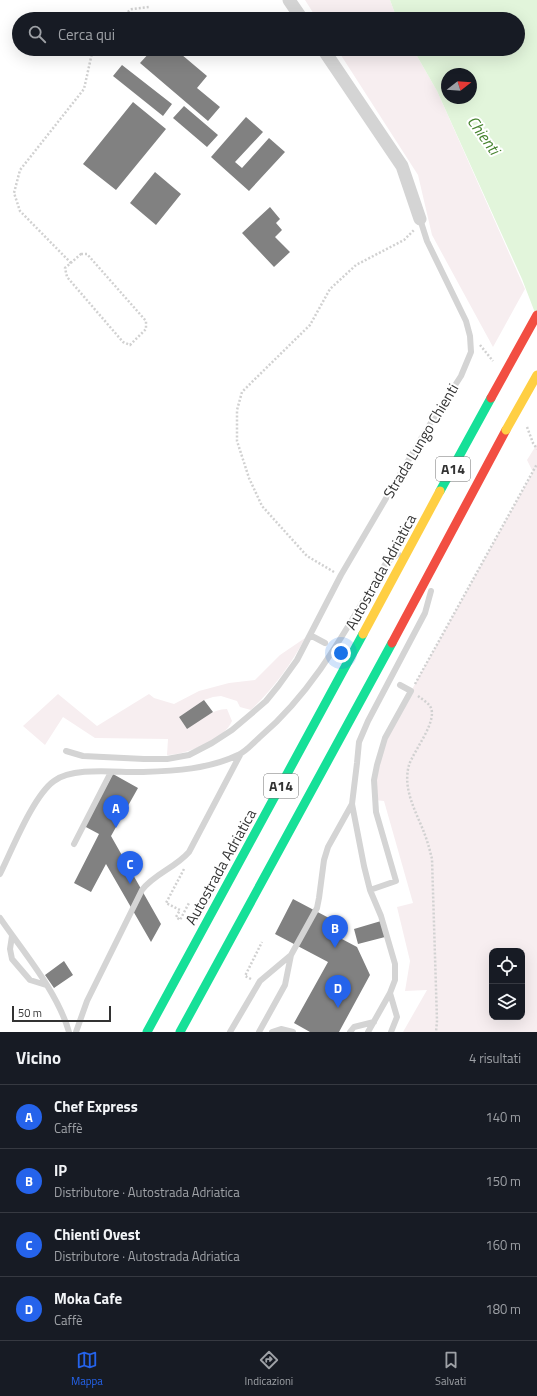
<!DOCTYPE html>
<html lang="it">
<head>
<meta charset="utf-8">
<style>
	:root { --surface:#171b24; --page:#20242c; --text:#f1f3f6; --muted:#9ea1a6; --line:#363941; --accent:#2563eb }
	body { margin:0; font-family:"Titillium Web",sans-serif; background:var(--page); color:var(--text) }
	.controls { position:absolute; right:12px; bottom:12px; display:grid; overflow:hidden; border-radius:8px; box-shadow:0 4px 16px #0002 }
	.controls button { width:36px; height:36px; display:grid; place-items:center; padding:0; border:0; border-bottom:1px solid var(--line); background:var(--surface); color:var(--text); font:20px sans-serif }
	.compass { position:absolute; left:441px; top:68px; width:36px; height:36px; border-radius:50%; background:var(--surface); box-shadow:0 4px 16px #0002; rotate:73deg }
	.scale { position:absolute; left:12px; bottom:10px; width:99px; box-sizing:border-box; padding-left:4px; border:2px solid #333; border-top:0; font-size:11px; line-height:14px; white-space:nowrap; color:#333; -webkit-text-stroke:3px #fff; paint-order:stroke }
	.you { position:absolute; left:341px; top:653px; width:14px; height:14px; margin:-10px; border:3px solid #fff; border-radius:50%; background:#1a73e8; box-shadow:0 0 0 6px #1a73e833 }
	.badge { display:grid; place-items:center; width:26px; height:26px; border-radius:50%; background:var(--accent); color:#fff; font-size:13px; font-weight:700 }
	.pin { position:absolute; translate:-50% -33px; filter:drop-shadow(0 1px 2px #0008) }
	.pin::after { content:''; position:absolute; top:21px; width:14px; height:12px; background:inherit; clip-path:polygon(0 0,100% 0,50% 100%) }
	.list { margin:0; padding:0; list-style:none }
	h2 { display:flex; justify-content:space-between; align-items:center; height:52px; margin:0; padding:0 16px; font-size:17px }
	h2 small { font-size:13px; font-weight:400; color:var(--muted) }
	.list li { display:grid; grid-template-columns:26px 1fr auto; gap:12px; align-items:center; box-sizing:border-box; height:64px; padding:0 16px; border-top:1px solid var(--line) }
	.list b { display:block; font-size:15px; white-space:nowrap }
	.list p { margin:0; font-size:13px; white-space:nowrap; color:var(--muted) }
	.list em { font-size:13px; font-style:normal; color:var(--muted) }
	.icon { flex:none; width:22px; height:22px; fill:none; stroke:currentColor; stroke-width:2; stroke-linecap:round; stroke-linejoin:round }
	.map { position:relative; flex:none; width:537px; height:1032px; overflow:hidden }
	.search { position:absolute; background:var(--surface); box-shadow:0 4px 16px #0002; left:12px; right:12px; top:12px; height:44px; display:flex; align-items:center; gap:10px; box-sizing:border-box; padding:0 14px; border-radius:22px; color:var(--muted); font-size:15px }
	.sheet { height:308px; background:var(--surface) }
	nav { display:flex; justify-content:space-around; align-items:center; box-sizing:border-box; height:56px; border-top:1px solid var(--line); background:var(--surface); font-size:11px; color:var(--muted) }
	nav a { display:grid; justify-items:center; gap:2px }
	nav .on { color:var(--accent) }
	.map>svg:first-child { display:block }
</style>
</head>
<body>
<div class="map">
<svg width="537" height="1032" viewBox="0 0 537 1032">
	<rect width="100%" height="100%" fill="#fff"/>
	<path fill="#f7eef0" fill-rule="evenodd" d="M 305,0 L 390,0 L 397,19 L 317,19 Z
		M 337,49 L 413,49 L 437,91 L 525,289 L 493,347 L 432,235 L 418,175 Z
		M 537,444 L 537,1032 L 403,1032 L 427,990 L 405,991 L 410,961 L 397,907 L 413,903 L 384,801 L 375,800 L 374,791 L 385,738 L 533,472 L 527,460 ZM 492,951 L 522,951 L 522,1017 L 492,1017 Z
		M 305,638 C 291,665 273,689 251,710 L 240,707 L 237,701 L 221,696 L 213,697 L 204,700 L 179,717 L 187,729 C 199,721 212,709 227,709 L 232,721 C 225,739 186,755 167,755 L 168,739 L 95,738 L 63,717 L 45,745 L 23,726 L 58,694 L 97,726 L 149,694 L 154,698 L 174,704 L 199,691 L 229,683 L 255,680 L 280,655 Z"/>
	<path fill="#e2f5db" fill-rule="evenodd" d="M 390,0 L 537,0 L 537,318 L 522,279 L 437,91 L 413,49 L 518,49 L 518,19 L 397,19 ZM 447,74 L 471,74 L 471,98 L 447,98 Z"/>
	<path fill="#818181" d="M 149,49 L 175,49 L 207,76 L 197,88 L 220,107 L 208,121 L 140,63 L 151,51 Z
		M 122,65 L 172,104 L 163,116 L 113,76 Z
		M 133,102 L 166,129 L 116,190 L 83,164 Z
		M 184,106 L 218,135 L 207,147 L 173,118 Z
		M 246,117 L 263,132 L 235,162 L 242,168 L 269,138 L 285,152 L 249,191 L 211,157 Z
		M 155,172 L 181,194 L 156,225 L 130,203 Z
		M 270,207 L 280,219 L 276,223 L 282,230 L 275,237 L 290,252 L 274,267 L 242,233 Z
		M 204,700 L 213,712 L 187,729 L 179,717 Z
		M 113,774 L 138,788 L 111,836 L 161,924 L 151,942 L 106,864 L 91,892 L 74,883 L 99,834 L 84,826 Z
		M 293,899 L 346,927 L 340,938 L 357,947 L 370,975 L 339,1032 L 310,1032 L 294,1023 L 328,962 L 275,934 Z
		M 381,921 L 385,937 L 358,944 L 354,929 Z
		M 64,961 L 73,975 L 54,988 L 45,975 Z"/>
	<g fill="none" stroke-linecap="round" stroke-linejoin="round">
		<path stroke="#d1d1d1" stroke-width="2.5" stroke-dasharray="2 2" stroke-linecap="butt" d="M 118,19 L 132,9 L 149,7
			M 81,254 L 87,254 L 146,321 L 146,329 L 130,345 L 123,342 L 67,277 L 65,268 Z
			M 71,263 L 20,211 L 14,193 L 20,170 L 84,89 L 92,53 L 95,49
			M 480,345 L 493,361
			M 527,427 L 533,443 L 537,449
			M 334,572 L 307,556 L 262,506 L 249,478 L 237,441 L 237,410 L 242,392 L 254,380 L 310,325 L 330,289 L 356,265 L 404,240 L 414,230
			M 415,684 L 537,464
			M 418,696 C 422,699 427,702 430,706 C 439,720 414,750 409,765 C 402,790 417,813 425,835 C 428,843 430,851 432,859 L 437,1021 L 436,1032
			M 184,869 L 166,903 L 180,910 L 176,917 L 180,920 L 189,903
			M 251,979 L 245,976 L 262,942"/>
		<path stroke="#d4d4d4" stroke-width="6" d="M 310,635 L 325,643
			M 66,751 L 83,756 L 144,759 L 167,759 L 189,755 L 212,743 L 232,730 L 251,714 L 266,701 L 279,685 L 297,660 L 341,575 L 425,432 L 461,376 L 471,352 L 470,336 L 466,321 L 427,241 L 420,219
			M 74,844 L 111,772
			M 0,874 C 12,850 33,796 54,781 C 74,766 119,773 143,772 C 175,771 209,769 238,755 C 246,752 254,742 261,736 C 316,689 349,624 386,563 L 398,554
			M 370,890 L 396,881 L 376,812 L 374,780 L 377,765 L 385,738 L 411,691 L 400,685
			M 0,918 C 24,953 57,991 69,1032
			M 12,936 L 10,949 L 12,959 L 30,980 L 46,985
			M 390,993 L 397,1017 L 391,1032
			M 76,1032 L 87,1001 L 142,890 C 154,874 175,868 189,852 L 240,755
			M 230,1032 L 260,981 L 291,955
			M 259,1032 L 285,985 L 291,955 L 317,908 L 319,898 L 324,860 L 328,847 L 352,804
			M 272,1032 L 281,1029 L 293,1032
			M 350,1032 L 354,1027 L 374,1022
			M 368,1032 L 390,993 L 395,980 L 395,964 L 381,916 L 370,890 L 364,866 L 352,804 L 357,763 L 359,742 L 368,721 L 425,613 L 431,591"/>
		<path stroke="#d4d4d4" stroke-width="13" d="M 289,0 L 302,19
			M 323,49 L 402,166 L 420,219"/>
		<path stroke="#16e098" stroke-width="9" d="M 440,491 L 491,398
			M 147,1032 L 363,634
			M 180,1032 L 392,643"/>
		<path stroke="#ffcf43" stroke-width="9" d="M 363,634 L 440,491"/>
		<path stroke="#f24e42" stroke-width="9" d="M 392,643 L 506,430"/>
		<path stroke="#ffcf43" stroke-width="9" d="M 506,430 L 537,375"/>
		<path stroke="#f24e42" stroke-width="9" d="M 491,398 L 537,315"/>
	</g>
	<g text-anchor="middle" stroke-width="4" stroke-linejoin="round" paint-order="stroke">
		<g fill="#fff" stroke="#707070" stroke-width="1">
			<rect x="436" y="457" width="34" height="24" rx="3"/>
			<rect x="264" y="774" width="34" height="24" rx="3"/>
		</g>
		<g font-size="14" font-weight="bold" fill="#333">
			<text x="453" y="474">A14</text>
			<text x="281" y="791">A14</text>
		</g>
		<g font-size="15" fill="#333" stroke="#fff">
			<text transform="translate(421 441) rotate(-59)" y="5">Strada Lungo Chienti</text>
			<text transform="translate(381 572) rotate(-61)" y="5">Autostrada Adriatica</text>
			<text transform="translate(221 867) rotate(-61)" y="5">Autostrada Adriatica</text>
		</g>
		<g font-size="16" font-style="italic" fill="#46832f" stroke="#fff">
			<text transform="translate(484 135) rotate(54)" y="6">Chienti</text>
		</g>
	</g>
</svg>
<div class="controls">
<button><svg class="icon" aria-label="locate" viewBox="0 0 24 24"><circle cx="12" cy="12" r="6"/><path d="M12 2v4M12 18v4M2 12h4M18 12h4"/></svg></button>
<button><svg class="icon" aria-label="layers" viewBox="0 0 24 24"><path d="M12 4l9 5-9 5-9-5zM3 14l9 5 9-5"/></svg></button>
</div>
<svg class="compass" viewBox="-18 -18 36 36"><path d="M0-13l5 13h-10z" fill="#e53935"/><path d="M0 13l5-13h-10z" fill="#9ea1a6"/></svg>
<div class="scale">50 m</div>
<div class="you"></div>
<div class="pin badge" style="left:116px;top:828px">A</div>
<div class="pin badge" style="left:335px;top:948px">B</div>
<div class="pin badge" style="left:130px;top:884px">C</div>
<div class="pin badge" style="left:338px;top:1008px">D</div>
<div class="search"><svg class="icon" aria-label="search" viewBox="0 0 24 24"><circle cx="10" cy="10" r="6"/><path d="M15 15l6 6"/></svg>Cerca qui</div>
</div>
<section class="sheet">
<h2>Vicino<small>4 risultati</small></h2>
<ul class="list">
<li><span class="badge">A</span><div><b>Chef Express</b><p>Caffè</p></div><em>140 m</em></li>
<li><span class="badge">B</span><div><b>IP</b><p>Distributore · Autostrada Adriatica</p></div><em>150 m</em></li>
<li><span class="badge">C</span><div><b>Chienti Ovest</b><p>Distributore · Autostrada Adriatica</p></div><em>160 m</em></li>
<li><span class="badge">D</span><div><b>Moka Cafe</b><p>Caffè</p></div><em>180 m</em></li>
</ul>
</section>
<nav>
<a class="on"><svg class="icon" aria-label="map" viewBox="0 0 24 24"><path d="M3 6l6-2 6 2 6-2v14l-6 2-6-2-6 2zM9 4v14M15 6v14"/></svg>Mappa</a>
<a><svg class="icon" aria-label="directions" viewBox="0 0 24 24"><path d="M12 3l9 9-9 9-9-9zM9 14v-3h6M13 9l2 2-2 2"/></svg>Indicazioni</a>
<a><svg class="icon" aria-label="saved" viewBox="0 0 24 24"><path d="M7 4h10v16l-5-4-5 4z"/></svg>Salvati</a>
</nav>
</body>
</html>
